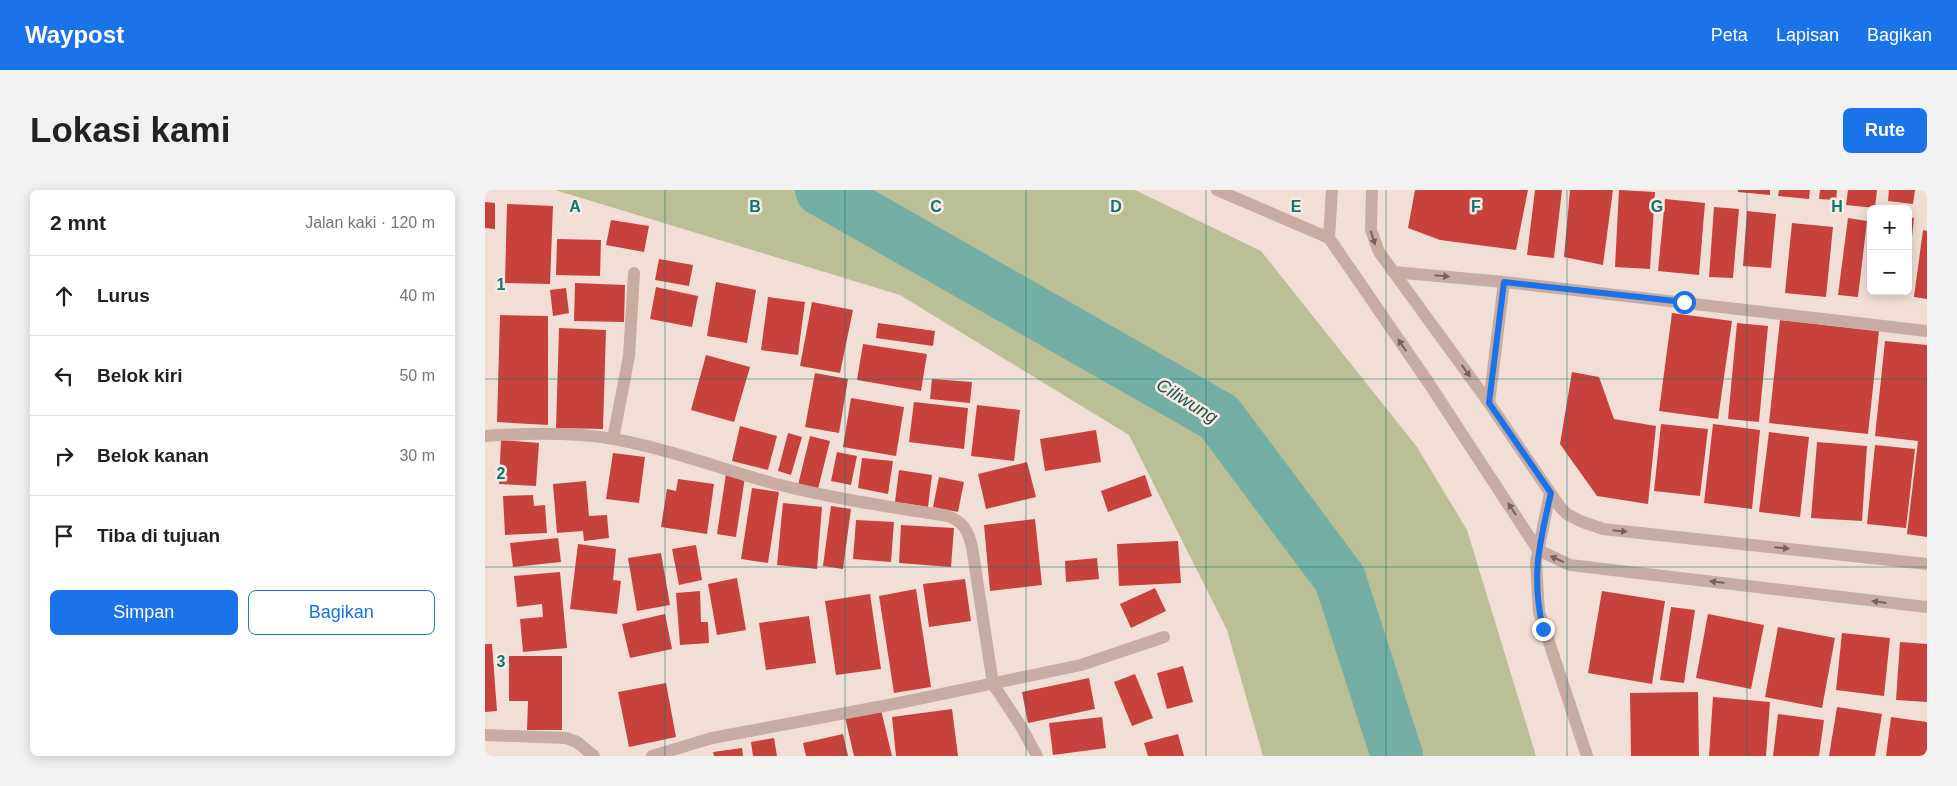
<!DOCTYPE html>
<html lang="id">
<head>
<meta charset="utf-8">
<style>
	:root { --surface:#fff; --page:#f2f2f2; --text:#222; --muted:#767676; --line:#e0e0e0; --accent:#1a73e8 }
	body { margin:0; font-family:Arial,sans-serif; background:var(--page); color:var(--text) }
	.controls { position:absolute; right:15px; top:15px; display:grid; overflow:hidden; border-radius:8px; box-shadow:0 2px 12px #0003 }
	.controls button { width:45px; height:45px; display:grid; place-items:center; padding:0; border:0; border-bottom:1px solid var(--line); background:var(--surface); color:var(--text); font:25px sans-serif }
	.stop { position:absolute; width:15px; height:15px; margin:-11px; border:4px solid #1a73e8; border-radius:50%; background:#fff }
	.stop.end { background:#1a73e8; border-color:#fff; box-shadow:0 1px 5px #0008 }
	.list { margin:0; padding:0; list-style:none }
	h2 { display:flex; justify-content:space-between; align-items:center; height:65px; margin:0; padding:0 20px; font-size:21px }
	h2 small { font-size:16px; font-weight:400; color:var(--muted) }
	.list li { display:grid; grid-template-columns:32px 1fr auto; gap:15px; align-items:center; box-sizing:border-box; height:80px; padding:0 20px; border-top:1px solid var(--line) }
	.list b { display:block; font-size:19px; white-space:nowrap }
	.list em { font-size:16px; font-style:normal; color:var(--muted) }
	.actions { display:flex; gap:10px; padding:15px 20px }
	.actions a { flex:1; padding:11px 0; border:1px solid var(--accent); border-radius:8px; text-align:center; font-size:18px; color:var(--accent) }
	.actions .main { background:var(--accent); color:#fff }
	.icon { flex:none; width:28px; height:28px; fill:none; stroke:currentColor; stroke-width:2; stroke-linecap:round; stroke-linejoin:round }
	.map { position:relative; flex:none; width:1442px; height:566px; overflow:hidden; border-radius:8px }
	header { display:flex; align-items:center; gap:30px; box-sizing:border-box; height:70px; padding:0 25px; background:var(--accent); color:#fff }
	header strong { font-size:24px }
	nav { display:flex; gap:28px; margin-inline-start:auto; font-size:18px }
	.intro { display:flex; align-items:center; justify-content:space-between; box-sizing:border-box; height:120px; padding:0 30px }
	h1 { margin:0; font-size:35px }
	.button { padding:12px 22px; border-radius:8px; background:var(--accent); color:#fff; font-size:18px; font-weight:700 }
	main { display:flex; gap:30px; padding:0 30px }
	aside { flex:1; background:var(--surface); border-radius:8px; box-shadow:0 2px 12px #0003 }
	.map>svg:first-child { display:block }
</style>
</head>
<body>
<header>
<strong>Waypost</strong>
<nav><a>Peta</a><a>Lapisan</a><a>Bagikan</a></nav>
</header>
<div class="intro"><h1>Lokasi kami</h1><a class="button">Rute</a></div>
<main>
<aside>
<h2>2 mnt<small>Jalan kaki · 120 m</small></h2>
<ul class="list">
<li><svg class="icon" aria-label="ahead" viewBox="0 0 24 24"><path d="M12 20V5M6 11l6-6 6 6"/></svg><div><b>Lurus</b></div><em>40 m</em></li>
<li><svg class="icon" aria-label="left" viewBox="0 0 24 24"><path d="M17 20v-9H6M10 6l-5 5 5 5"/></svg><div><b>Belok kiri</b></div><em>50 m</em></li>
<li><svg class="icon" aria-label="right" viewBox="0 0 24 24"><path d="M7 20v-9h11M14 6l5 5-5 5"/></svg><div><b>Belok kanan</b></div><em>30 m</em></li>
<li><svg class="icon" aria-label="arrive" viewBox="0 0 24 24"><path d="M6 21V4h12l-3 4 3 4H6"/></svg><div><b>Tiba di tujuan</b></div></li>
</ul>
<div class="actions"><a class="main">Simpan</a><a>Bagikan</a></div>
</aside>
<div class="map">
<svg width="1442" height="566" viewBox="0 0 1442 566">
	<rect width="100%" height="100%" fill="#f1dfd6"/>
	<path fill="#babf96" d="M 70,0 L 650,0 L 776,61 L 932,257 L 982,340 L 1051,566 L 778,566 L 742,440 L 644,245 L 415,105 Z"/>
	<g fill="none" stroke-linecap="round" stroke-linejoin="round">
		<path stroke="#75aea4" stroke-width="52" d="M 336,0 L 734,227 L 855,389 L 912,566"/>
	</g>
	<path fill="#c7423d" d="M 930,0 L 1043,0 L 1031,60 L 955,50 L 923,38 Z
		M 1050,0 L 1077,0 L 1069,68 L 1042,65 Z
		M 1085,0 L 1128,0 L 1118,75 L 1079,67 Z
		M 1134,0 L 1170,2 L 1165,79 L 1130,77 Z
		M 1253,0 L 1285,0 L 1285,5 L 1253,2 Z
		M 1294,0 L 1325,0 L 1324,9 L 1293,6 Z
		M 1335,0 L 1352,0 L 1351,10 L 1334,9 Z
		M 1363,0 L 1392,0 L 1390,18 L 1361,15 Z
		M 1404,0 L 1430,0 L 1428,14 L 1403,11 Z
		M 1180,9 L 1220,13 L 1214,85 L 1173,81 Z
		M 0,12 L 10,13 L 10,39 L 0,38 Z
		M 22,14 L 68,16 L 65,94 L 20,93 Z
		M 1229,17 L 1254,19 L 1248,88 L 1224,87 Z
		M 1262,21 L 1291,24 L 1286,78 L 1258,76 Z
		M 1423,27 L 1429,28 L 1425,66 L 1423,66 Z
		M 1363,28 L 1382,31 L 1373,107 L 1353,105 Z
		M 126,30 L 164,36 L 159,62 L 121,55 Z
		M 1307,33 L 1348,37 L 1341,107 L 1300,103 Z
		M 1438,40 L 1442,41 L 1442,109 L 1429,107 Z
		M 72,49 L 116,50 L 115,86 L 71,85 Z
		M 174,69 L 208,75 L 204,96 L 170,90 Z
		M 231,92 L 271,100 L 262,153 L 222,146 Z
		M 90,93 L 140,95 L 139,132 L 89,131 Z
		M 171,97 L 213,106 L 207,137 L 165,129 Z
		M 81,98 L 84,123 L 68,126 L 65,100 Z
		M 283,107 L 320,112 L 313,165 L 276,160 Z
		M 327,112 L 368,120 L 355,183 L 315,176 Z
		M 1187,123 L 1247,131 L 1233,229 L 1174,221 Z
		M 15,125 L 63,126 L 63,235 L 12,232 Z
		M 1295,130 L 1394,141 L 1383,244 L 1284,233 Z
		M 393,133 L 450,141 L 448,156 L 391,148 Z
		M 1252,133 L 1283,136 L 1274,232 L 1243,229 Z
		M 74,138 L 121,140 L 118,239 L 71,238 Z
		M 1400,151 L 1442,155 L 1442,347 L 1422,344 L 1433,251 L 1390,246 Z
		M 378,154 L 442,164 L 436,201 L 372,190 Z
		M 221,165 L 265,177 L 249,232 L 206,220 Z
		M 1087,182 L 1114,187 L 1129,229 L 1171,236 L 1163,314 L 1112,306 L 1075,254 Z
		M 330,183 L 363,189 L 354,243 L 320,237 Z
		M 447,189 L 487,192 L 485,213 L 445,209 Z
		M 366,208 L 419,217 L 411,266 L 358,257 Z
		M 429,212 L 483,218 L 479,259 L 424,252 Z
		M 492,215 L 535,220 L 529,271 L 486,266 Z
		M 1176,234 L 1223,239 L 1215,306 L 1169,301 Z
		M 1228,234 L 1275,240 L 1267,319 L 1219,313 Z
		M 255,236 L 292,246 L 283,280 L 247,271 Z
		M 611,240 L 616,272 L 560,281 L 555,249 Z
		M 1284,242 L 1324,247 L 1315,327 L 1274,322 Z
		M 303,243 L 317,247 L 306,285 L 293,281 Z
		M 325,246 L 345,251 L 333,299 L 313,295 Z
		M 16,250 L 54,253 L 51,296 L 14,294 Z
		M 1332,252 L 1382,256 L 1377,331 L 1326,328 Z
		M 1390,255 L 1430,259 L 1421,338 L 1382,334 Z
		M 352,262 L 372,266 L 366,295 L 346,291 Z
		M 128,263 L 160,267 L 154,313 L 121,309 Z
		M 377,268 L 408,271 L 403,304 L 373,298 Z
		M 542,272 L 551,307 L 501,319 L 493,284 Z
		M 414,280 L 447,285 L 443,317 L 410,312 Z
		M 241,284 L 260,287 L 251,347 L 232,344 Z
		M 660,285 L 667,306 L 623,322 L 616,301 Z
		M 454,287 L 479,292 L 473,322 L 448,317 Z
		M 193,289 L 229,294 L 222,344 L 176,337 L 182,299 L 191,301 Z
		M 101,291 L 104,326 L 122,325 L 124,348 L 99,351 L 98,341 L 72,343 L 68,294 Z
		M 267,298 L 294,302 L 283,373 L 256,369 Z
		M 48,305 L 49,316 L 60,315 L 62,343 L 20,345 L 18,306 Z
		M 298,313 L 337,317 L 332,379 L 292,375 Z
		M 346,316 L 366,319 L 358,379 L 338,376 Z
		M 550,329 L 557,395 L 505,401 L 499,335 Z
		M 371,330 L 409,332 L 406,372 L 368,369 Z
		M 416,335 L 469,338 L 466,377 L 414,373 Z
		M 73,348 L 76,372 L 28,377 L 25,353 Z
		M 693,351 L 696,393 L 634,396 L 632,354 Z
		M 93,354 L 131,359 L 128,390 L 136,391 L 132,424 L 85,419 Z
		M 211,355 L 217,390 L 194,395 L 187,359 Z
		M 176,363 L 185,415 L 152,421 L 143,368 Z
		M 612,368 L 614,389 L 581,392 L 580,371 Z
		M 75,382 L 82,458 L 38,462 L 35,429 L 58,427 L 57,414 L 32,417 L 29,386 Z
		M 252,388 L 261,440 L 232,445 L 223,394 Z
		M 480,389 L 486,431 L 444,437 L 438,394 Z
		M 670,398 L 681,421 L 646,438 L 635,414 Z
		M 431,399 L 446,497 L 409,503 L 394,406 Z
		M 215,401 L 216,432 L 223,432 L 224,453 L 195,455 L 191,403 Z
		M 1117,401 L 1180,411 L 1167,494 L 1103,483 Z
		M 385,404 L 396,479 L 351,485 L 340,411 Z
		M 1186,417 L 1210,420 L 1199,493 L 1175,490 Z
		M 180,424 L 187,459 L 145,468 L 137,434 Z
		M 1223,424 L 1279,435 L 1266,499 L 1211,488 Z
		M 324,426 L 331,473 L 281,480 L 274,433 Z
		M 1293,437 L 1350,448 L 1337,518 L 1280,507 Z
		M 1357,443 L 1405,448 L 1399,506 L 1351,500 Z
		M 1415,452 L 1442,454 L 1442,512 L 1411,510 Z
		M 0,454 L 7,454 L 12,521 L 0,522 Z
		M 24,466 L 77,466 L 77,540 L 42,540 L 43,511 L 24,511 Z
		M 698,476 L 708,512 L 682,519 L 672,483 Z
		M 650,484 L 668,528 L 647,536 L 629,492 Z
		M 604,488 L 610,519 L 543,533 L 537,502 Z
		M 181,493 L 191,547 L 144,557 L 133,502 Z
		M 1213,502 L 1214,566 L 1146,566 L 1145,503 Z
		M 1228,507 L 1285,512 L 1281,566 L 1224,566 Z
		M 1352,517 L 1397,524 L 1390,566 L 1344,566 Z
		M 467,519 L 473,566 L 411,566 L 407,527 Z
		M 396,520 L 407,566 L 369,566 L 360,527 Z
		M 1293,524 L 1339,530 L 1334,566 L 1288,566 Z
		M 617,527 L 621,558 L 568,565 L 564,533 Z
		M 1406,527 L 1442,532 L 1442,566 L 1401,566 Z
		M 358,544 L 363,566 L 321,566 L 318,553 Z
		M 693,544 L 699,566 L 663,566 L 659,553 Z
		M 289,548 L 292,566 L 268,566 L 266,552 Z
		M 257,558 L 258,566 L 229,566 L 228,562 Z"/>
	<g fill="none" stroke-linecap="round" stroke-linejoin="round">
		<path stroke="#c8aca2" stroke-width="12" d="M 732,0 L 844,48 L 943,192 L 1053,360 L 1085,375 L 1442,417
			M 887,0 L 886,40 L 894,62 L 1004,213 L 1075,317 L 1082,324 L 1095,331 L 1118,339 L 1442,374
			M 844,48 L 847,0
			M 908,82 L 1019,92 L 1442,141
			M 1004,213 L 1019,92
			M 0,246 C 42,243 87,242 129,249 C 183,259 234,278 287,293 C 345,308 404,317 463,326 C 479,332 483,341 487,357 L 508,494 L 537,538 L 552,566
			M 128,249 L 144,166 L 149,83
			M 1065,303 L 1051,372 L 1054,422 L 1102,566
			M 0,545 L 81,548 L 92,552 L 109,566
			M 167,566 L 227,548 L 409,514 L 596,475 L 679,447"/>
	</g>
	<defs><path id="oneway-solid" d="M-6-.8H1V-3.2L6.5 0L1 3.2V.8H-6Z" transform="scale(1.25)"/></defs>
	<g fill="#76625d">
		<use href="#oneway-solid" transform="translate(888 48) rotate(72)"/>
		<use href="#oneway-solid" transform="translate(957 86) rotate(5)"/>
		<use href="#oneway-solid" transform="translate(917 155) rotate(-124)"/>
		<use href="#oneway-solid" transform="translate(981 181) rotate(54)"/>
		<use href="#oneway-solid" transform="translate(1027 319) rotate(-123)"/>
		<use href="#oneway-solid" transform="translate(1135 341) rotate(6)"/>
		<use href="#oneway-solid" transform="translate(1297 358) rotate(6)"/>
		<use href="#oneway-solid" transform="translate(1072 369) rotate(-156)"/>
		<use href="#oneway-solid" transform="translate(1232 392) rotate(-173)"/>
		<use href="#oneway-solid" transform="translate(1394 412) rotate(-173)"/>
	</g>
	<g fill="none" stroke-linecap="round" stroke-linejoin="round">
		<path stroke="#1a73e8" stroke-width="6" d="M 1058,439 C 1046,386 1054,355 1066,303 L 1004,213 L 1019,92 L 1199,112"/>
	</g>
	<path fill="none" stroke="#0f766e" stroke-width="1" stroke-opacity="0.55" d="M 180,0 L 180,566M 360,0 L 360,566M 541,0 L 541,566M 721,0 L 721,566M 901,0 L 901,566M 1082,0 L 1082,566M 1262,0 L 1262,566M 0,189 L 1442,189M 0,377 L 1442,377"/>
	<g text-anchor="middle" stroke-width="5" stroke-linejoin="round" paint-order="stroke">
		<g font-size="18" font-style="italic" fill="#1a544c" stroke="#f9eae2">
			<text transform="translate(702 211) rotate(32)" y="6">Ciliwung</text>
		</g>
	</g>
	<g font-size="16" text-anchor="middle" font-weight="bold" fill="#0f766e" stroke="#f9eae2" stroke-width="5" stroke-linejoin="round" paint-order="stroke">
		<text x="90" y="22">A</text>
		<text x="270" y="22">B</text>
		<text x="451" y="22">C</text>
		<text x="631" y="22">D</text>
		<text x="811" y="22">E</text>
		<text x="991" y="22">F</text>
		<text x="1172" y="22">G</text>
		<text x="1352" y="22">H</text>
		<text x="16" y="100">1</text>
		<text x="16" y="289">2</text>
		<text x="16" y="477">3</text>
	</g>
</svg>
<div class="controls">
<button>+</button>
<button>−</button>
</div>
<div class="stop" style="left:1199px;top:112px"></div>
<div class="stop end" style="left:1058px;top:439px"></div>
</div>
</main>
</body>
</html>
